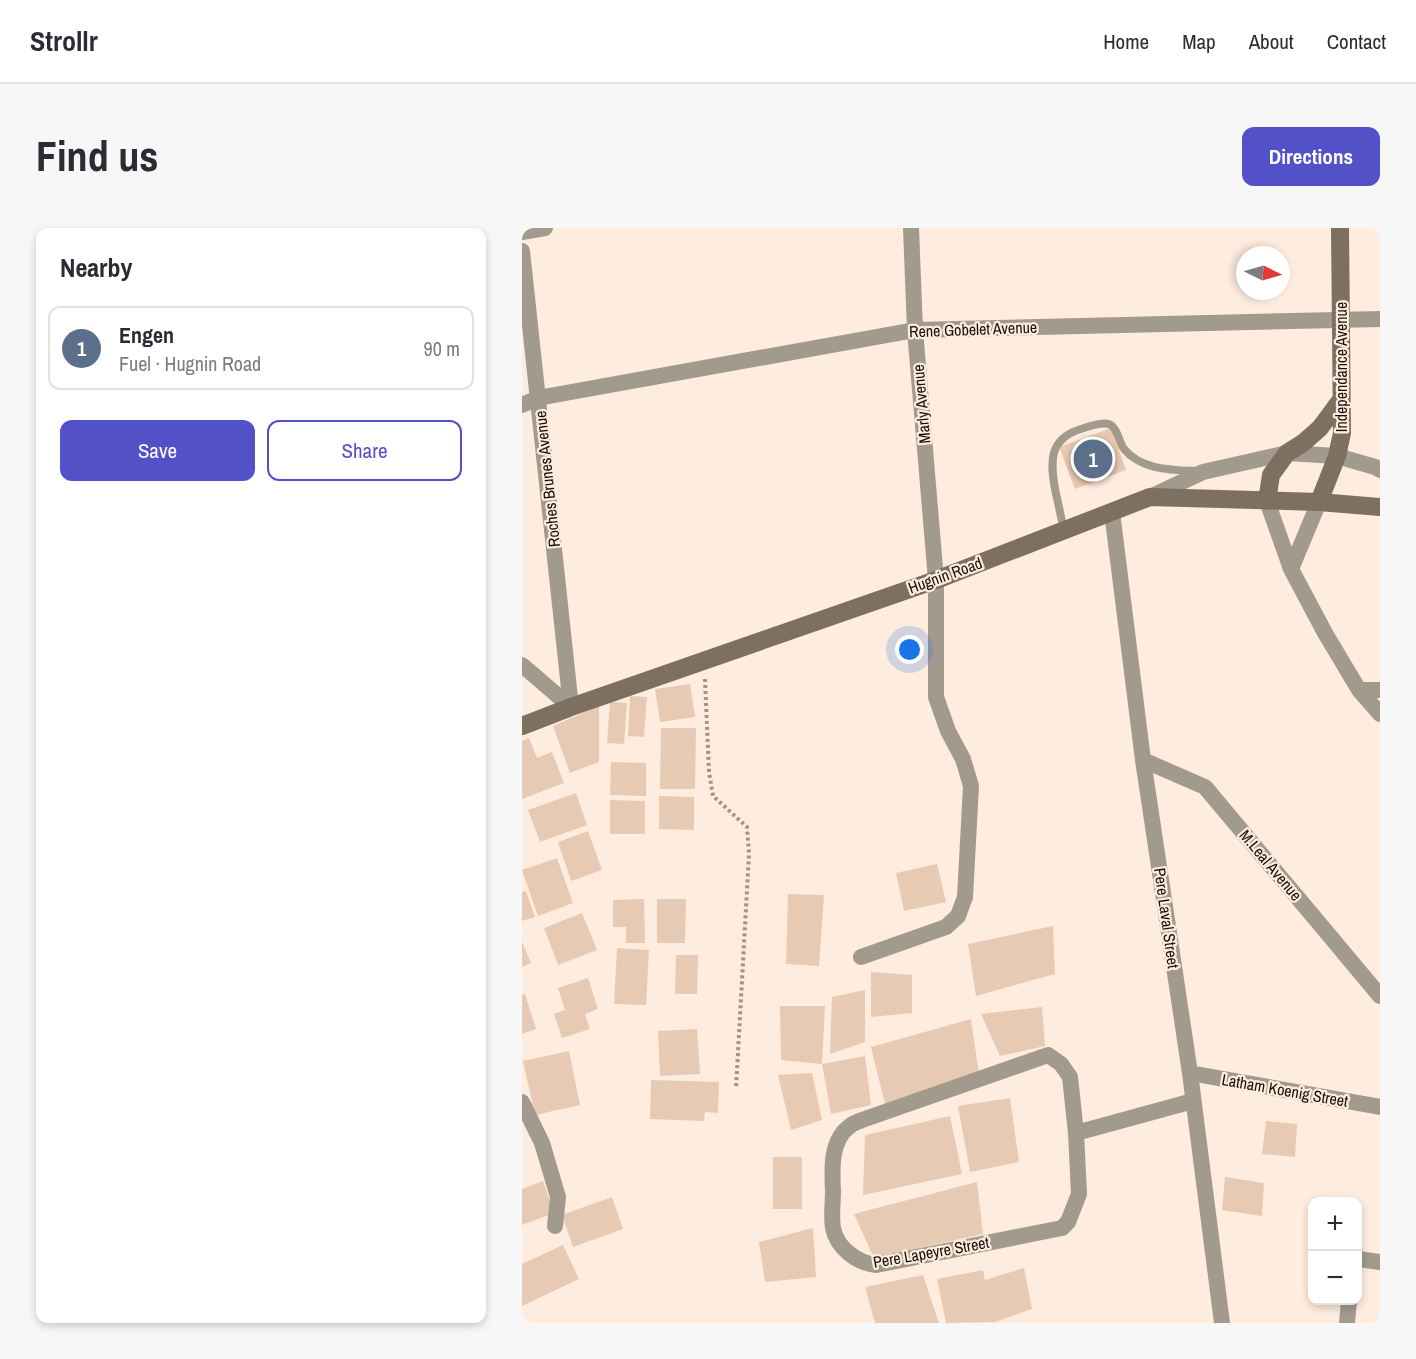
<!DOCTYPE html>
<html lang="en">
<head>
<meta charset="utf-8">
<style>
	:root { --surface:#fff; --page:#f7f7f7; --text:#2b2b33; --muted:#7c7c81; --line:#e1e1e2; --accent:#5251c8 }
	body { margin:0; font-family:"Archivo Narrow",sans-serif; background:var(--page); color:var(--text) }
	.controls { position:absolute; right:18px; bottom:18px; display:grid; overflow:hidden; border-radius:12px; box-shadow:0 3px 9px #0003 }
	.controls button { width:54px; height:54px; display:grid; place-items:center; padding:0; border:0; border-bottom:2px solid var(--line); background:var(--surface); color:var(--text); font:30px sans-serif }
	.compass { position:absolute; left:714px; top:18px; width:54px; height:54px; border-radius:50%; background:var(--surface); box-shadow:0 3px 9px #0003; rotate:95deg }
	.you { position:absolute; left:388px; top:422px; width:21px; height:21px; margin:-15px; border:4px solid #fff; border-radius:50%; background:#1a73e8; box-shadow:0 0 0 9px #1a73e833 }
	.badge { display:grid; place-items:center; width:39px; height:39px; border-radius:50%; background:var(--accent); color:#fff; font-size:20px; font-weight:700 }
	.pin { position:absolute; translate:-50% -50%; border:3px solid #fff; box-shadow:0 2px 6px #0006 }
	.list { margin:0; padding:0; list-style:none }
	h2 { display:flex; justify-content:space-between; align-items:center; height:78px; margin:0; padding:0 24px; font-size:26px }
	h2 small { font-size:20px; font-weight:400; color:var(--muted) }
	.list li { display:grid; grid-template-columns:39px 1fr auto; gap:18px; align-items:center; box-sizing:border-box; height:84px; margin:0 12px 12px; padding:0 12px; border:2px solid var(--line); border-radius:12px }
	.list b { display:block; font-size:22px; white-space:nowrap }
	.list p { margin:0; font-size:20px; white-space:nowrap; color:var(--muted) }
	.list em { font-size:20px; font-style:normal; color:var(--muted) }
	.actions { display:flex; gap:12px; padding:18px 24px }
	.actions a { flex:1; padding:14px 0; border:2px solid var(--accent); border-radius:12px; text-align:center; font-size:21px; color:var(--accent) }
	.actions .main { background:var(--accent); color:#fff }
	.map { position:relative; flex:none; width:858px; height:1095px; overflow:hidden; border-radius:12px }
	header { display:flex; align-items:center; gap:36px; box-sizing:border-box; height:84px; padding:0 30px; background:var(--surface); border-bottom:2px solid var(--line) }
	header strong { font-size:28px }
	nav { display:flex; gap:33px; margin-inline-start:auto; font-size:21px }
	.intro { display:flex; align-items:center; justify-content:space-between; box-sizing:border-box; height:144px; padding:0 36px }
	h1 { margin:0; font-size:42px }
	.button { padding:15px 27px; border-radius:12px; background:var(--accent); color:#fff; font-size:21px; font-weight:700 }
	main { display:flex; gap:36px; padding:0 36px }
	aside { flex:1; background:var(--surface); border-radius:12px; box-shadow:0 3px 9px #0003 }
	.map>svg:first-child { display:block }
</style>
</head>
<body>
<header>
<strong>Strollr</strong>
<nav><a>Home</a><a>Map</a><a>About</a><a>Contact</a></nav>
</header>
<div class="intro"><h1>Find us</h1><a class="button">Directions</a></div>
<main>
<aside>
<h2>Nearby<small></small></h2>
<ul class="list">
<li><span class="badge" style="background:#5c6f8a">1</span><div><b>Engen</b><p>Fuel · Hugnin Road</p></div><em>90 m</em></li>
</ul>
<div class="actions"><a class="main">Save</a><a>Share</a></div>
</aside>
<div class="map">
<svg width="858" height="1095" viewBox="0 0 858 1095">
	<rect width="100%" height="100%" fill="#feecde"/>
	<path fill="#e7cab3" d="M 589,200 L 604,242 L 553,261 L 537,219 Z
		M 168,456 L 173,489 L 138,494 L 133,461 Z
		M 108,468 L 125,469 L 122,509 L 106,508 Z
		M 88,474 L 105,475 L 102,516 L 85,515 Z
		M 77,478 L 77,534 L 48,545 L 31,498 Z
		M 139,500 L 174,500 L 173,561 L 138,561 Z
		M 7,510 L 15,530 L 30,524 L 42,555 L 0,571 L 0,513 Z
		M 89,534 L 124,535 L 124,568 L 88,567 Z
		M 54,565 L 65,597 L 18,614 L 6,582 Z
		M 137,568 L 172,569 L 172,602 L 137,601 Z
		M 88,572 L 123,573 L 123,606 L 88,606 Z
		M 66,603 L 80,642 L 49,653 L 36,614 Z
		M 35,630 L 51,675 L 16,688 L 0,642 Z
		M 415,636 L 424,674 L 382,683 L 374,645 Z
		M 4,663 L 13,689 L 0,693 L 0,664 Z
		M 266,666 L 302,667 L 297,738 L 264,736 Z
		M 122,671 L 123,715 L 104,715 L 104,699 L 91,699 L 91,672 Z
		M 135,671 L 164,671 L 163,715 L 135,715 Z
		M 60,685 L 75,722 L 36,737 L 22,700 Z
		M 531,698 L 533,746 L 454,768 L 446,716 Z
		M 0,714 L 9,735 L 0,739 Z
		M 95,720 L 127,722 L 124,777 L 92,776 Z
		M 154,727 L 176,727 L 175,766 L 153,766 Z
		M 349,744 L 390,747 L 390,785 L 349,789 Z
		M 66,750 L 76,781 L 63,786 L 68,801 L 40,810 L 32,786 L 43,782 L 36,760 Z
		M 343,762 L 343,814 L 308,826 L 310,769 Z
		M 3,766 L 14,801 L 0,806 L 0,767 Z
		M 258,778 L 303,778 L 300,836 L 259,832 Z
		M 520,779 L 523,818 L 478,828 L 459,786 Z
		M 449,791 L 457,846 L 363,876 L 349,819 Z
		M 175,801 L 178,846 L 138,848 L 136,803 Z
		M 47,823 L 58,877 L 13,887 L 1,833 Z
		M 343,828 L 349,877 L 309,886 L 300,836 Z
		M 290,845 L 300,892 L 269,902 L 256,847 Z
		M 129,852 L 197,854 L 196,885 L 183,884 L 182,893 L 128,891 Z
		M 488,870 L 497,934 L 448,944 L 436,878 Z
		M 428,888 L 440,946 L 341,967 L 343,907 Z
		M 744,893 L 775,896 L 773,929 L 740,926 Z
		M 251,929 L 280,929 L 280,981 L 251,981 Z
		M 703,949 L 742,955 L 740,988 L 700,982 Z
		M 21,953 L 32,985 L 0,997 L 0,961 Z
		M 455,954 L 461,1006 L 352,1030 L 332,986 Z
		M 90,969 L 101,1001 L 51,1019 L 40,987 Z
		M 291,1000 L 294,1049 L 243,1054 L 237,1014 Z
		M 41,1017 L 57,1051 L 0,1078 L 0,1036 Z
		M 502,1040 L 510,1081 L 473,1094 L 424,1095 L 415,1051 L 461,1042 L 463,1052 Z
		M 401,1047 L 417,1095 L 353,1095 L 343,1059 Z"/>
	<g fill="none" stroke-linecap="round" stroke-linejoin="round">
		<path stroke="#a09388" stroke-width="4" stroke-dasharray="3 3" stroke-linecap="butt" d="M 183,451 L 187,544 L 191,568 L 225,599 L 227,626 L 214,861"/>
		<path stroke="#a39a8e" stroke-width="8" d="M 542,302 C 539,290 537,278 534,266 C 528,235 525,210 562,200 C 569,198 582,193 589,197 C 596,202 597,214 602,221 C 619,242 650,242 675,243"/>
		<path stroke="#a39a8e" stroke-width="16" d="M 0,4 L 23,0
			M 0,23 L 49,479
			M 0,177 L 16,170 L 393,102 L 858,91
			M 628,269 L 681,244 L 765,225 L 815,228 L 853,239 L 858,242
			M 745,273 L 769,341 L 803,405 L 837,462 L 858,486
			M 590,284 L 621,532 L 668,845 L 700,1095
			M 769,341 L 797,274
			M 0,437 L 49,479
			M 837,462 L 858,462
			M 621,532 L 683,559 L 858,768
			M 339,729 L 424,699 L 436,688 L 443,669 L 449,558 L 441,531 L 426,503 L 414,469 L 414,352 L 393,102 L 389,0
			M 526,827 L 539,836 L 548,849 L 554,905 L 557,966 L 546,994 L 540,1000 L 354,1037 C 335,1035 315,1020 311,1000 C 309,988 311,975 311,963 C 310,942 308,912 328,898 C 331,895 336,894 340,892 Z
			M 668,845 L 858,879
			M 0,874 L 20,915 L 36,969 L 33,998
			M 554,905 L 671,873
			M 836,1031 L 858,1034
			M 825,1095 L 827,1072"/>
		<path stroke="#7e705f" stroke-width="18" d="M 745,273 L 749,247 L 765,225 L 781,215 L 798,200 L 818,173
			M 797,274 L 815,228 L 820,205 L 818,0
			M 0,498 L 49,479 L 414,352 L 628,269 L 797,274 L 858,279"/>
	</g>
	<g text-anchor="middle" stroke-width="4.5" stroke-linejoin="round" paint-order="stroke">
		<g font-size="16" fill="#16100b" stroke="#feecde">
			<text transform="translate(451 101) rotate(-2)" y="6">Rene Gobelet Avenue</text>
			<text transform="translate(819 139) rotate(-90)" y="6">Independance Avenue</text>
			<text transform="translate(399 176) rotate(-95)" y="6">Marly Avenue</text>
			<text transform="translate(25 251) rotate(-96)" y="6">Roches Brunes Avenue</text>
			<text transform="translate(423 347) rotate(-20)" y="6">Hugnin Road</text>
			<text transform="translate(749 637) rotate(50)" y="6">M.Leal Avenue</text>
			<text transform="translate(645 690) rotate(82)" y="6">Pere Laval Street</text>
			<text transform="translate(763 862) rotate(10)" y="6">Latham Koenig Street</text>
			<text transform="translate(409 1024) rotate(-10)" y="6">Pere Lapeyre Street</text>
		</g>
	</g>
</svg>
<div class="controls">
<button>+</button>
<button>−</button>
</div>
<svg class="compass" viewBox="-18 -18 36 36"><path d="M0-13l5 13h-10z" fill="#e53935"/><path d="M0 13l5-13h-10z" fill="#7c7c81"/></svg>
<div class="you"></div>
<div class="pin badge" style="left:571px;top:231px;background:#5c6f8a">1</div>
</div>
</main>
</body>
</html>
